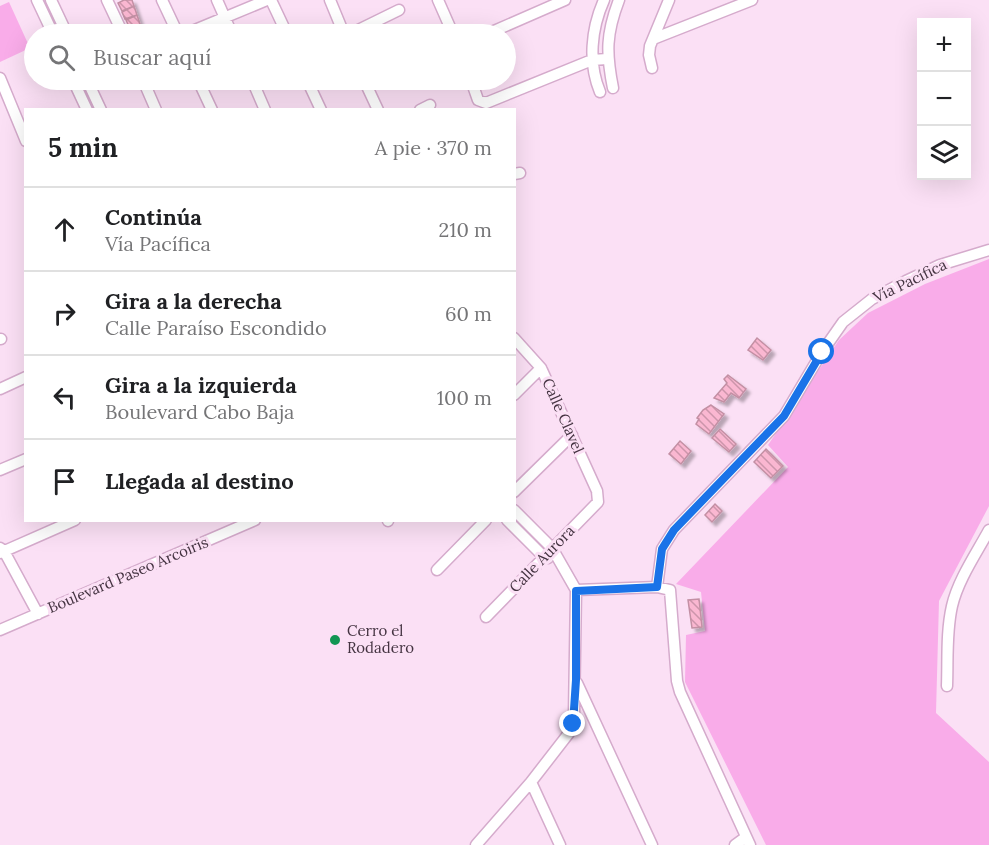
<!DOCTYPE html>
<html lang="es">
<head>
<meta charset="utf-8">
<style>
	:root { --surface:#fff; --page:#f2f2f2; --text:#202124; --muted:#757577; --line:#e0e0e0 }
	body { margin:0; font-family:Lora,serif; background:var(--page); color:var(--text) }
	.controls { position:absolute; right:18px; top:18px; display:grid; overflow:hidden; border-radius:0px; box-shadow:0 6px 24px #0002 }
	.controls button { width:54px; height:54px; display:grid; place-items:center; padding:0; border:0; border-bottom:2px solid var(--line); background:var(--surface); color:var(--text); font:30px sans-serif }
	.stop { position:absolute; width:18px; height:18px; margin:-14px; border:4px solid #1a73e8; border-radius:50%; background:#fff }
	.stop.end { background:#1a73e8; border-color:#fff; box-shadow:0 2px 6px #0008 }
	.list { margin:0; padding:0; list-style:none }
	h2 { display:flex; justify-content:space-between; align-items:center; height:78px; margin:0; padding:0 24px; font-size:26px }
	h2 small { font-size:20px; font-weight:400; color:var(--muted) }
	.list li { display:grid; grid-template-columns:39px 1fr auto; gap:18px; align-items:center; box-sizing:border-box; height:84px; padding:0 24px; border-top:2px solid var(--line) }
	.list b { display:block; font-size:22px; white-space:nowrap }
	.list p { margin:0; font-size:20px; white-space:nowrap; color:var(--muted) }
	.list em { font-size:20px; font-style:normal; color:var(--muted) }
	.icon { flex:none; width:33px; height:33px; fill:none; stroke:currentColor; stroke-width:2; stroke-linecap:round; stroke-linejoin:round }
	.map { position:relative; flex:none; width:989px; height:845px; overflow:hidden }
	.search { position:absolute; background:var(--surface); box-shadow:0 6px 24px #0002; left:24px; top:24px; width:492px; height:66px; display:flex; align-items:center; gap:15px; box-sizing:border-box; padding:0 21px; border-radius:33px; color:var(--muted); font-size:22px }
	.panel { position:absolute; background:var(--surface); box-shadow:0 6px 24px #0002; left:24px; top:108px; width:492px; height:414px; border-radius:0px }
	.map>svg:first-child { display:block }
</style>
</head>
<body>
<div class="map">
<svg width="989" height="845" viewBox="0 0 989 845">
	<defs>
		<pattern id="building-back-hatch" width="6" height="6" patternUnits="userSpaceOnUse" patternTransform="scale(1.5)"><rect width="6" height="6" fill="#fab7d1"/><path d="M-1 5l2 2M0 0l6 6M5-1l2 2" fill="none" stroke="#cc95ab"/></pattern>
		<filter id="shadow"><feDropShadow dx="4" dy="4" stdDeviation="1.5" flood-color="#0004"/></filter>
	</defs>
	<rect width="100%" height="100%" fill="#fbe0f5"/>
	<path fill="#f9ace9" d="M 9,2 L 30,48 L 0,62 L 0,6 Z
		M 989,259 L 989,506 L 939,601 L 936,713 L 989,762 L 989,845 L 766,845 L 685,682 L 686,635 L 705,631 L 701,592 L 676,584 L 788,467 L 768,445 L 839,340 L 868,313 L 925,284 Z"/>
	<path fill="url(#building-back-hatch)" stroke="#c390a4" stroke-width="1.5" filter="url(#shadow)" d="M 124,0 L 132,0 L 134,6 L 122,11 L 118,3 Z
		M 134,6 L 137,15 L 125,19 L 122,12 Z
		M 137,15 L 140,24 L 130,29 L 126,20 Z
		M 140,24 L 144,32 L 133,34 L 130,29 Z
		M 757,338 L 771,350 L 763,360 L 748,350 Z
		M 728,375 L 746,389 L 739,398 L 731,393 L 724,402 L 714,398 L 727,383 L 724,379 Z
		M 711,405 L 724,414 L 709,434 L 696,424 L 699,419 L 697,418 L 703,410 Z
		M 720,429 L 736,444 L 729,452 L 712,438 Z
		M 680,441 L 691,451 L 681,464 L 669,454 Z
		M 766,449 L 783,466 L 771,478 L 754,462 Z
		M 715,504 L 722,511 L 712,522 L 705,515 Z
		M 699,599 L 702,627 L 692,628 L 688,600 Z"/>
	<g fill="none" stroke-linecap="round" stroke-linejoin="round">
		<defs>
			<path id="minor" d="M 37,0 L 53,34
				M 51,0 L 67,34
				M 107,0 L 123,34
				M 162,0 L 178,34
				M 217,0 L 232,34
				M 271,0 L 287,34
				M 330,0 L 344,34
				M 438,0 L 453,34
				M 185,34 L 267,0
				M 350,34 L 399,10
				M 487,34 L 565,0
				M 653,39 L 752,0
				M 652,68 L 649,55 L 650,46 L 669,0
				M 0,78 L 26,141
				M 73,80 L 87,110
				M 87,80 L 101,110
				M 143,80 L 156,110
				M 198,80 L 212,110
				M 252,80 L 265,110
				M 307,80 L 321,110
				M 364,80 L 378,110
				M 471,80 L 478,100 L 486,103 L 592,60 L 607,59
				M 613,88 C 606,53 606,34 619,0
				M 600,92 C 588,63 591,29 604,0
				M 420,110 L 430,105
				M 514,174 L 520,173
				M 0,339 L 1,339
				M 0,389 L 26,377
				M 514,395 L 541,368
				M 0,470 L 26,459
				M 514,492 L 572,435
				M 507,520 L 544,557 L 548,558
				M 388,521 L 388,520
				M 0,548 L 4,551 L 38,614
				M 0,553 L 75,520
				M 437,570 L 486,520
				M 657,587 L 662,549 L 674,530 L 784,416 L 822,352 L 843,322 L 872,299 L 906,281 L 940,265 L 989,250
				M 576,590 L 657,587 L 670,590 L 677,681 L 680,692 L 750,845
				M 486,617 L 598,502 L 597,491 L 541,368 L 514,338
				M 0,630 L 255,520
				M 577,683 L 652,845
				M 947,686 C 948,660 946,632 952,606 C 958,580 976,554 989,530
				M 531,782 L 560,845
				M 476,845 L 531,782 L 569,733 L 574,714 L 576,590 L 552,548 L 514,510
				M 735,845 L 746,837"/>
		</defs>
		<use href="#minor" stroke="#d5abcc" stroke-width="13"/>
		<use href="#minor" stroke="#fff" stroke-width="10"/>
	</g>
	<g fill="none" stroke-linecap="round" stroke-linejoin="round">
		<path stroke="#1a73e8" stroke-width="8" d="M 573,724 L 576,680 L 576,591 L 657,587 L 662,549 L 674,530 L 784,416 L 822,352"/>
	</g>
	<circle fill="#129553" stroke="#fbe0f5" stroke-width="2" cx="335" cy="640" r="6"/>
	<g text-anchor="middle" stroke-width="6" stroke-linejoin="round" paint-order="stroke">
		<g font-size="15" fill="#443341" stroke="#fbe0f5">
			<text transform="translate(910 281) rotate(-26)" y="5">Vía Pacífica</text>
			<text transform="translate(563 416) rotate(66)" y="5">Calle Clavel</text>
			<text transform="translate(542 559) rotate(-46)" y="5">Calle Aurora</text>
			<text transform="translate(128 575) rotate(-23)" y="5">Boulevard Paseo Arcoiris</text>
		</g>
		<g font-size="15" fill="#443341" stroke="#fbe0f5" text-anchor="start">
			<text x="347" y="636">Cerro el<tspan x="347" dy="17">Rodadero</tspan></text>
		</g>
	</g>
</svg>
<div class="controls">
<button>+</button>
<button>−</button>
<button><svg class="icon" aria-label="layers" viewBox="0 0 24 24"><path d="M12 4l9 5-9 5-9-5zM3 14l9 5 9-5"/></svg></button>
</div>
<div class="stop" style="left:822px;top:352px"></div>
<div class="stop end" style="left:573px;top:724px"></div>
<div class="search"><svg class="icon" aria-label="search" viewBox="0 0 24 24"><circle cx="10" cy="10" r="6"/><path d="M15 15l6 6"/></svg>Buscar aquí</div>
<section class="panel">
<h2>5 min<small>A pie · 370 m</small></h2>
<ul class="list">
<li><svg class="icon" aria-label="ahead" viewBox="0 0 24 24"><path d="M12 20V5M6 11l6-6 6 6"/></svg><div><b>Continúa</b><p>Vía Pacífica</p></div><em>210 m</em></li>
<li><svg class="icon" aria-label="right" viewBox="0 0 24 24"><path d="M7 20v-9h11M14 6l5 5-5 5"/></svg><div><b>Gira a la derecha</b><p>Calle Paraíso Escondido</p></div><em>60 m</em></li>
<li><svg class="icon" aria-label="left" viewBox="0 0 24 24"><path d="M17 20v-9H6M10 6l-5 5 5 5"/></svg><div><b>Gira a la izquierda</b><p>Boulevard Cabo Baja</p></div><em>100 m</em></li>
<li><svg class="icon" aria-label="arrive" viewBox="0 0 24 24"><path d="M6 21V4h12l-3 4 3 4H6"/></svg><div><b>Llegada al destino</b></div></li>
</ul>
</section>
</div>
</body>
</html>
